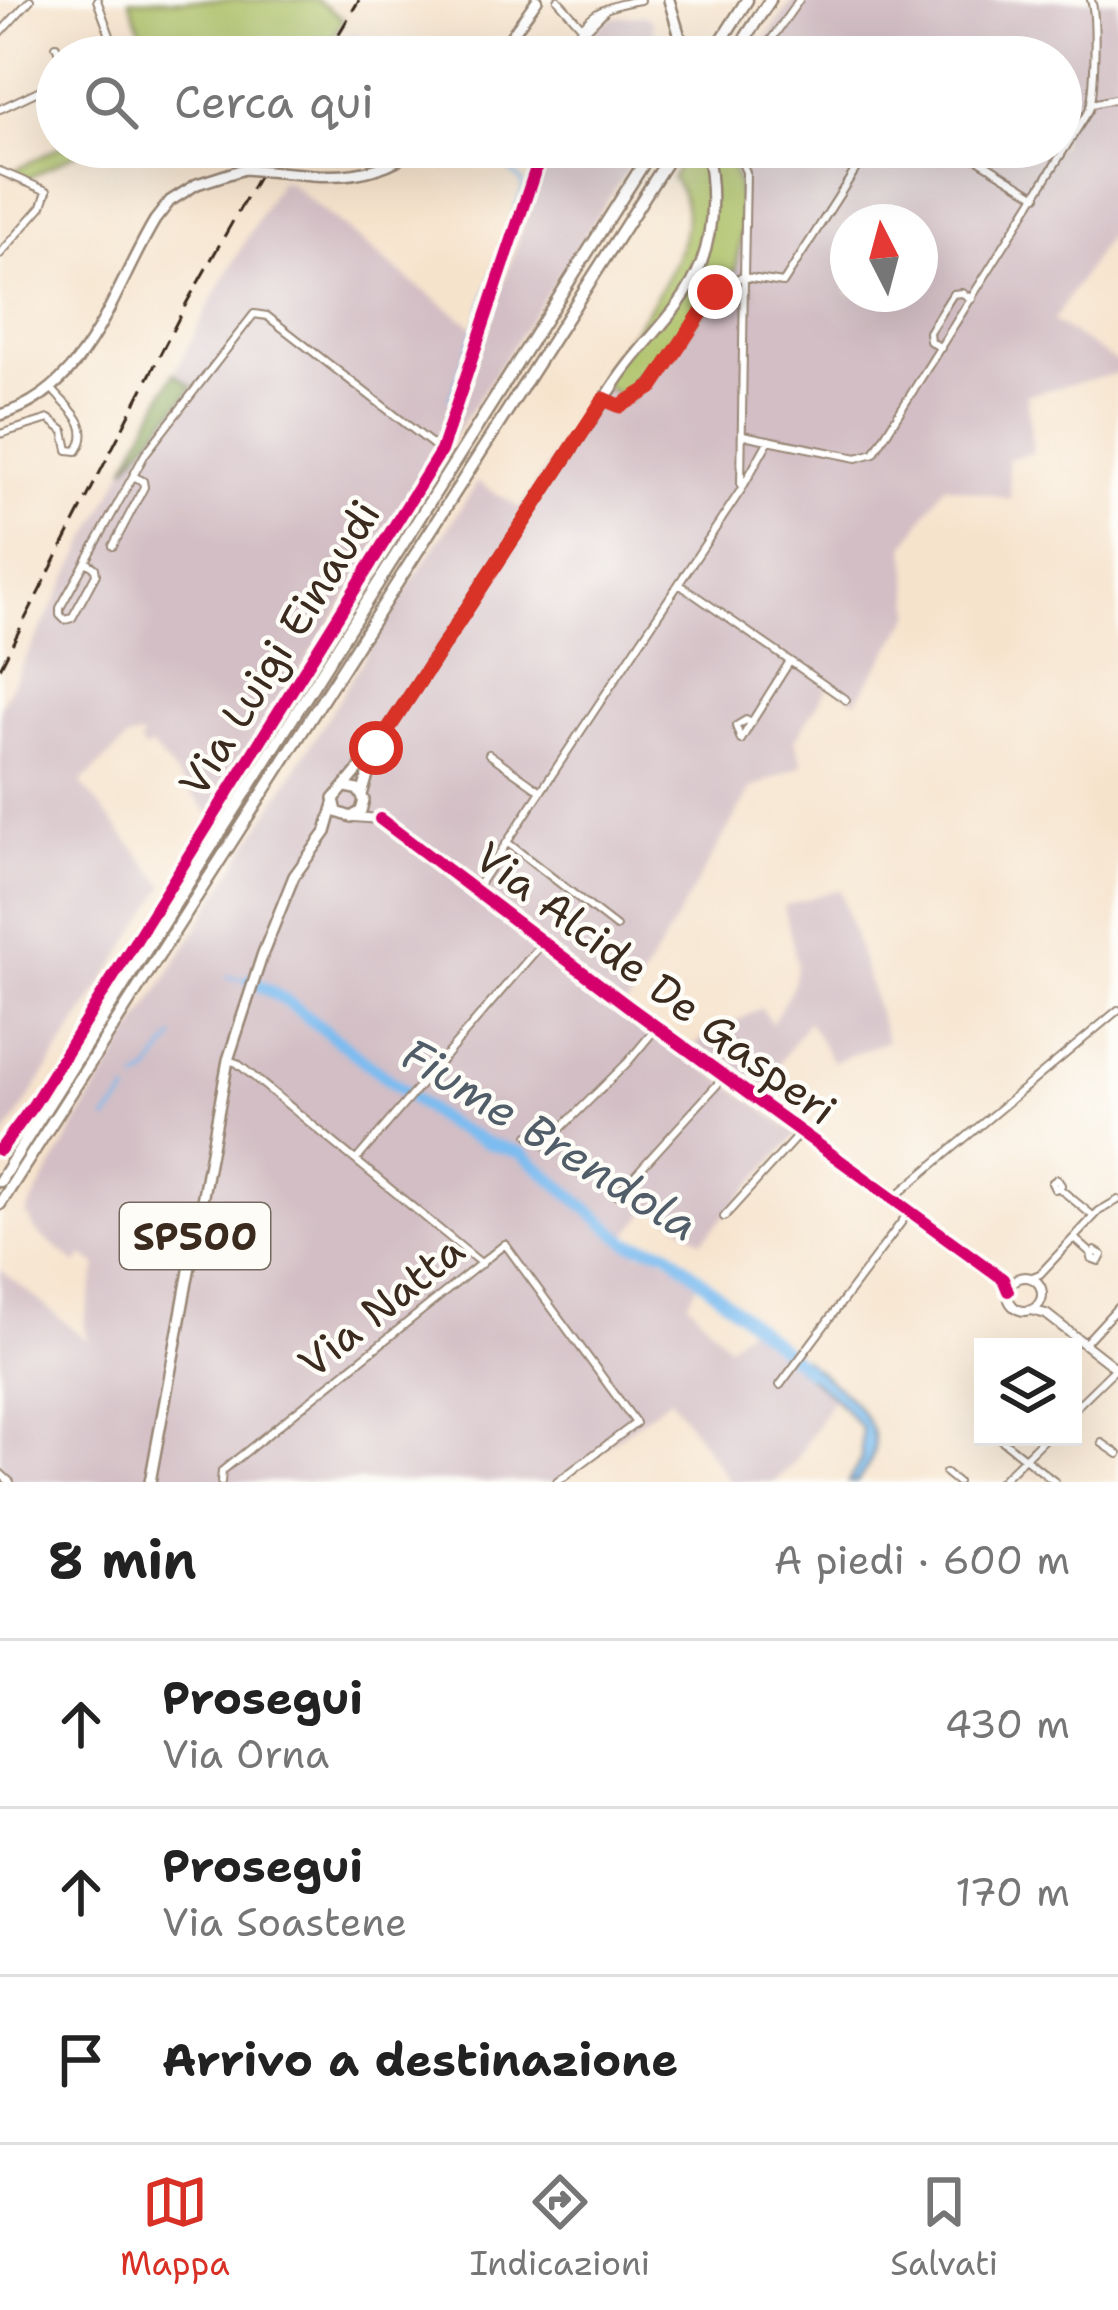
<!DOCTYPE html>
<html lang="it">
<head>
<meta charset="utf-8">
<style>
	:root { --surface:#fff; --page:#f6f6f6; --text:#222; --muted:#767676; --line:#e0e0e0; --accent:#d93025 }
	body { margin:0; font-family:"Shantell Sans",sans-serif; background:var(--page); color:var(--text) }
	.controls { position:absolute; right:36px; bottom:36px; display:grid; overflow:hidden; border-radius:0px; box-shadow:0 12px 48px #0002 }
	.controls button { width:108px; height:108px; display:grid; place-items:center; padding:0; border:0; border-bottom:3px solid var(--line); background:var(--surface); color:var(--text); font:60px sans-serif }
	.compass { position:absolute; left:830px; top:204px; width:108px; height:108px; border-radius:50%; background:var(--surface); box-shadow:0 12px 48px #0002; rotate:354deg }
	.stop { position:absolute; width:36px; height:36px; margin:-27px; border:9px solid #d93025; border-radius:50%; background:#fff }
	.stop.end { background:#d93025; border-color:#fff; box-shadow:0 3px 12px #0008 }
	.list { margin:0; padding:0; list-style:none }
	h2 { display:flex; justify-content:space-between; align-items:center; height:156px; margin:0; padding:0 48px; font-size:51px }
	h2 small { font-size:39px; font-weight:400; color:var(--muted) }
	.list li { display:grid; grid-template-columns:78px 1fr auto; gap:36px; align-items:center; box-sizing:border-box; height:168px; padding:0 48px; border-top:3px solid var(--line) }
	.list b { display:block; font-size:45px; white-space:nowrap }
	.list p { margin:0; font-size:39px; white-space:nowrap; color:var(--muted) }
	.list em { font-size:39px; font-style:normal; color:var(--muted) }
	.icon { flex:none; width:66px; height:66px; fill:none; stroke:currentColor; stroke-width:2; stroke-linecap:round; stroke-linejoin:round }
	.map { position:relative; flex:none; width:1118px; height:1482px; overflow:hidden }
	.search { position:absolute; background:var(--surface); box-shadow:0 12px 48px #0002; left:36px; right:36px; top:36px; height:132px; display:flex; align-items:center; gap:30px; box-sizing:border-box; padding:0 42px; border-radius:66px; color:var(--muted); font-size:45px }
	.sheet { height:660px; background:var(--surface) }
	nav { display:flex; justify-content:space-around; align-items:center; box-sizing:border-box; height:168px; border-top:3px solid var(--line); background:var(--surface); font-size:33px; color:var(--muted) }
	nav a { display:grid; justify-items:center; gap:6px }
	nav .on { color:var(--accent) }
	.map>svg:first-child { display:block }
</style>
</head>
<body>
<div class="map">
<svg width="1118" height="1482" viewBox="0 0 1118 1482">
	<rect width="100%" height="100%" fill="#fdfcf7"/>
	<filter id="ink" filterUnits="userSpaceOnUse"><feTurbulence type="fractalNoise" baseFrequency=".00833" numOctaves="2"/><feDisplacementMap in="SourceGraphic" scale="24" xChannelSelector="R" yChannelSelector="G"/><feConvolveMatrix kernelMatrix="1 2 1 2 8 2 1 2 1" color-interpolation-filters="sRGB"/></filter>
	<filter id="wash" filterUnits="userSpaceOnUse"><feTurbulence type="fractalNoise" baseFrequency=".004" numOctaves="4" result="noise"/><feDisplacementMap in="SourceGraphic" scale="48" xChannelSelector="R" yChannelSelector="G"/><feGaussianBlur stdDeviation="2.7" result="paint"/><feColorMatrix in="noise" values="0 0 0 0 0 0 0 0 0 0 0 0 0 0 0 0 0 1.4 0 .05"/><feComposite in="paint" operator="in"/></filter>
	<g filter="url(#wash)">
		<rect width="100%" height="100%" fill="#f6e3cc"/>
		<path fill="#d2bec4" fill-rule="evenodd" d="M 793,0 L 1118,0 L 1118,221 L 1053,321 L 1118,363 L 1118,373 L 1027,395 L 1033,453 L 1007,459 L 1011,499 L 945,485 L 905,546 L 913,613 L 856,701 L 830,684 L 795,740 L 803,765 L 751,789 L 624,1010 L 797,1134 L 702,1241 L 652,1205 L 626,1237 L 640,1254 L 651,1250 L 700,1280 L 688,1302 L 728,1346 L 748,1327 L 834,1397 L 795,1462 L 774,1482 L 730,1482 L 670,1398 L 561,1482 L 0,1482 L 0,1269 L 88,1341 L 84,1322 L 97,1266 L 83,1256 L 77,1264 L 36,1232 L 26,1213 L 85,1109 L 410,584 L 478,482 L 520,508 L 601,384 L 628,400 L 738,185 L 725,147 L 1061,147 L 1061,57 L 753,57 ZM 848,222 L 920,222 L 920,294 L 848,294 Z
			M 643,15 L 652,21 L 656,57 L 582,57 L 597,26 L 615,17 Z
			M 551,147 L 642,147 L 449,444 L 434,453 L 427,470 L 210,815 L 151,746 L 145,750 L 139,743 L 143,739 L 139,736 L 128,739 L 81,783 L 165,886 L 0,1144 L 0,707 L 125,468 L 192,387 L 174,373 L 223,280 L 279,181 L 288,182 L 408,279 L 485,335 Z
			M 840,889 L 887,1041 L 833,1062 L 808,1021 L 760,1092 L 694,1045 L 721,1026 L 724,1028 L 761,1008 L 772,1024 L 792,987 L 797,964 L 784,906 Z"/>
		<path fill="#acc065" stroke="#747542" stroke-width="3" d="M 129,0 L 317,0 L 343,19 L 333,38 L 301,44 L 274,57 L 151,57 Z
			M 59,147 L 89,147 L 25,180 L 10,173 Z
			M 688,147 L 725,147 L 738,185 L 742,230 L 736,268 L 674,349 L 629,400 L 601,384 L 603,374 C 631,328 720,233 672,178 Z"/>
		<path fill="#89a65a" stroke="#62683c" stroke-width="3" d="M 174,373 L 193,387 L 125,468 Z"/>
		<path fill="#7bbcf0" stroke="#5b7387" stroke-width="3" d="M 803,1359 C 829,1381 886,1417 872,1457 C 869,1466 862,1474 857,1482 L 848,1482 L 861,1460 L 862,1429 L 834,1397 L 797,1368 Z"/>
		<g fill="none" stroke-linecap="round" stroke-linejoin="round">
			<path stroke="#7bbcf0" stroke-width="3" d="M 353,35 L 376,57
				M 450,400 L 523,188 L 521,181 L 483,147
				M 227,977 L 249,980
				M 137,1081 L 149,1073 L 174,1037
				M 107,1120 L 128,1093"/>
			<path stroke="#7bbcf0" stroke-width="12" d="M 250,980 L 285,1000 L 447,1124 L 487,1143 L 521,1153 L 628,1243 L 667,1251 L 808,1371"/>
		</g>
	</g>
	<g filter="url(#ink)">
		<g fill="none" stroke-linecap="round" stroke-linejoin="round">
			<defs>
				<path id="street" d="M 97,0 L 116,52 L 108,57
					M 558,0 L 581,26
					M 0,33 L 30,0
					M 56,46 L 61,57
					M 569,57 C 579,17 601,6 640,0
					M 574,57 L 588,28 L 604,12
					M 759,57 L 799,0
					M 1092,104 L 1118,98
					M 0,109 L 57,82
					M 958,147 L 1037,196
					M 0,171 L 47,191 L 42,206 L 0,254
					M 941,348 L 930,341 L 929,332 L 953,294 L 962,293 L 972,299
					M 604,399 L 620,406 C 675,384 697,282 744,277 L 746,172 L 735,147
					M 0,434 L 49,419 L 64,431 L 68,450 L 77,451 C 94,424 68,409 52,389
					M 743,435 L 857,458 L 874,453 L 1089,110 C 1095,94 1097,15 1091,0
					M 741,485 L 744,277 L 783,283 L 870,147
					M 113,546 L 144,487 L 143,481 L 133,476
					M 86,562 L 95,568 L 96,574 L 72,618 L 65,620 L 60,615 L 60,608 C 88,557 117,506 145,454 L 254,314 L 267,316 L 441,451
					M 679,584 L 846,700
					M 751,723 L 741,740 L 736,726 L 746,720 L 751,723 L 790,661
					M 489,754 L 541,791
					M 508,843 L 616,927
					M 476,889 L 741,490 L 769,440
					M 228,1060 L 237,1063 L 482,1264
					M 529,1135 L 544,1145 L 628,1062 L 657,1027
					M 0,1150 L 34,1104 L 441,451 L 543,147
					M 357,1159 L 544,941
					M 1057,1179 L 1061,1185 L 1055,1189 L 1052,1183 Z
					M 1059,1188 L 1093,1216
					M 617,1195 L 725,1076
					M 892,1199 L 1118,1010
					M 724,1217 L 801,1132
					M 1074,1238 L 1092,1254
					M 1095,1251 L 1102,1255 L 1099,1261 L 1091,1258 Z
					M 1030,1278 L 1040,1274 L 1099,1211 L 1118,1200
					M 1085,1343 L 1118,1307
					M 780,1385 L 909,1212
					M 1073,1410 L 1116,1368
					M 998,1437 L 1055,1482
					M 1102,1443 L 1118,1454
					M 0,1473 L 10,1482
					M 946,1473 L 957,1482
					M 221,1482 L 222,1471 L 505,1244 L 636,1423 L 557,1482
					M 1000,1482 L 1046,1437"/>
				<path id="secondary" d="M 354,817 L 380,819 L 628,1006 L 1003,1279 L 1008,1291
					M1008 1294a17 17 0 1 1 34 0a17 17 0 1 1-34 0Z
					M 1031,1310 L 1046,1314 L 1118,1370"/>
				<path id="primary" d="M 669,0 L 686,57
					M 496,57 L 537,0
					M 313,175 C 352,178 387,171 418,147
					M 0,415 C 89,390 112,291 155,220 L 170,201 L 197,184
					M 346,787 L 358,790 L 364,800 L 361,811 L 351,817 L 337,812 L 334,799 L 369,757
					M 362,795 L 376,748 C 456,626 535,503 616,382 C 643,340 682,312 701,264 C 715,226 714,186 706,147
					M 150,1482 L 228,1060 L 263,953 L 294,876 L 326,832 L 334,804"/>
				<path id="highway" d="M 711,57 L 747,0
					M 733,57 L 770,0
					M 0,1181 L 654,147
					M 0,1204 L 676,147"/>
			</defs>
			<use href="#street" stroke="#988675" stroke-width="10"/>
			<use href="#secondary" stroke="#988675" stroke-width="12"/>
			<use href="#primary" stroke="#988675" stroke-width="14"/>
			<use href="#highway" stroke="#988675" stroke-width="15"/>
			<use href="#street" stroke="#fff" stroke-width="6"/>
			<use href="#secondary" stroke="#fff" stroke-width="8"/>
			<use href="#primary" stroke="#fff" stroke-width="9"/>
			<use href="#highway" stroke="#fff" stroke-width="10"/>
			<path stroke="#3b2a1e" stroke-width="3" stroke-dasharray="18 9" stroke-linecap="butt" d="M 325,57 L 359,0
				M 0,668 L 187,302 L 275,147"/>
			<defs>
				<path id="primary-bridge" d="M 197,184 L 244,169 L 313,175"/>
			</defs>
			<use href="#primary-bridge" stroke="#988675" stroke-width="14" stroke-linecap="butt"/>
			<use href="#primary-bridge" stroke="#fff" stroke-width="9"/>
			<defs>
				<path id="cycleway" d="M 380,819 L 628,1006 L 1003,1279 L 1008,1291
					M 0,1150 L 34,1104 L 441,451 L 543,147"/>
			</defs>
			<use href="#cycleway" stroke="#fdfcf7" stroke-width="20"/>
			<use href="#cycleway" stroke="#d6006c" stroke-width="12"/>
		</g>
	</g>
	<g fill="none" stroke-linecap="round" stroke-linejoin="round" filter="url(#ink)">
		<path stroke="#d93025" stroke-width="15" d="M 376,748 L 604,399 L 620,406 L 652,387 L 715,292"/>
	</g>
	<g text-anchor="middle" stroke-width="9" stroke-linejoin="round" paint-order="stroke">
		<rect fill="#fdfcf7" stroke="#75695f" stroke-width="3" x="120" y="1203" width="150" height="66" rx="9"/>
		<g font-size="39" font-weight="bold" fill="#3b2a1e">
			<text x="195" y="1250">SP500</text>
		</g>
		<g font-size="42" fill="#3b2a1e" stroke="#fdfcf7">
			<text transform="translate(279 648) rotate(-58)" y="15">Via Luigi Einaudi</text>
			<text transform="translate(656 983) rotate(37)" y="15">Via Alcide De Gasperi</text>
			<text transform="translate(381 1306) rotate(-39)" y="15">Via Natta</text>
		</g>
		<g font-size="45" font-style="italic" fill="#515d68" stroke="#fdfcf7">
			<text transform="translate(550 1139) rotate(32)" y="16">Fiume Brendola</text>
		</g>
	</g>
</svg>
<div class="controls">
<button><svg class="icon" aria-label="layers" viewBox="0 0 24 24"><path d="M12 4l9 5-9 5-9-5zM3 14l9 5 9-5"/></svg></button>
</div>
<svg class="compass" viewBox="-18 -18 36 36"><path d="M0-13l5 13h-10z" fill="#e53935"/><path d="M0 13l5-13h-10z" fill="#767676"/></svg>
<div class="stop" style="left:376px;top:748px"></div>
<div class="stop end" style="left:715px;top:292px"></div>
<div class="search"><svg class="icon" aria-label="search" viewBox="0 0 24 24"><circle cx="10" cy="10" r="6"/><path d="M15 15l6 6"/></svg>Cerca qui</div>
</div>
<section class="sheet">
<h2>8 min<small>A piedi · 600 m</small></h2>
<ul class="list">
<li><svg class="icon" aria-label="ahead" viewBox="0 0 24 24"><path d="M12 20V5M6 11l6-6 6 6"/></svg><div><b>Prosegui</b><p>Via Orna</p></div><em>430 m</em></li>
<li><svg class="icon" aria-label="ahead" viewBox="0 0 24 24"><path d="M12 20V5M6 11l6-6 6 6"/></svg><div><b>Prosegui</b><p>Via Soastene</p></div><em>170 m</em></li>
<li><svg class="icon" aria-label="arrive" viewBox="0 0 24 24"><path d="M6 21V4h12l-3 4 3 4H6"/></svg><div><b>Arrivo a destinazione</b></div></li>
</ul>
</section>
<nav>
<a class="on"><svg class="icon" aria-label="map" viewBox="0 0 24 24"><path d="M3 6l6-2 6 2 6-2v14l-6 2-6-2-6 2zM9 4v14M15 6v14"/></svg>Mappa</a>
<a><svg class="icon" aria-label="directions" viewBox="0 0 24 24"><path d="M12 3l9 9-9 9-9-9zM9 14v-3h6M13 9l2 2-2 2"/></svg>Indicazioni</a>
<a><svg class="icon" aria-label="saved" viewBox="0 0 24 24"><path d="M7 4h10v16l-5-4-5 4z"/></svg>Salvati</a>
</nav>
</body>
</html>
